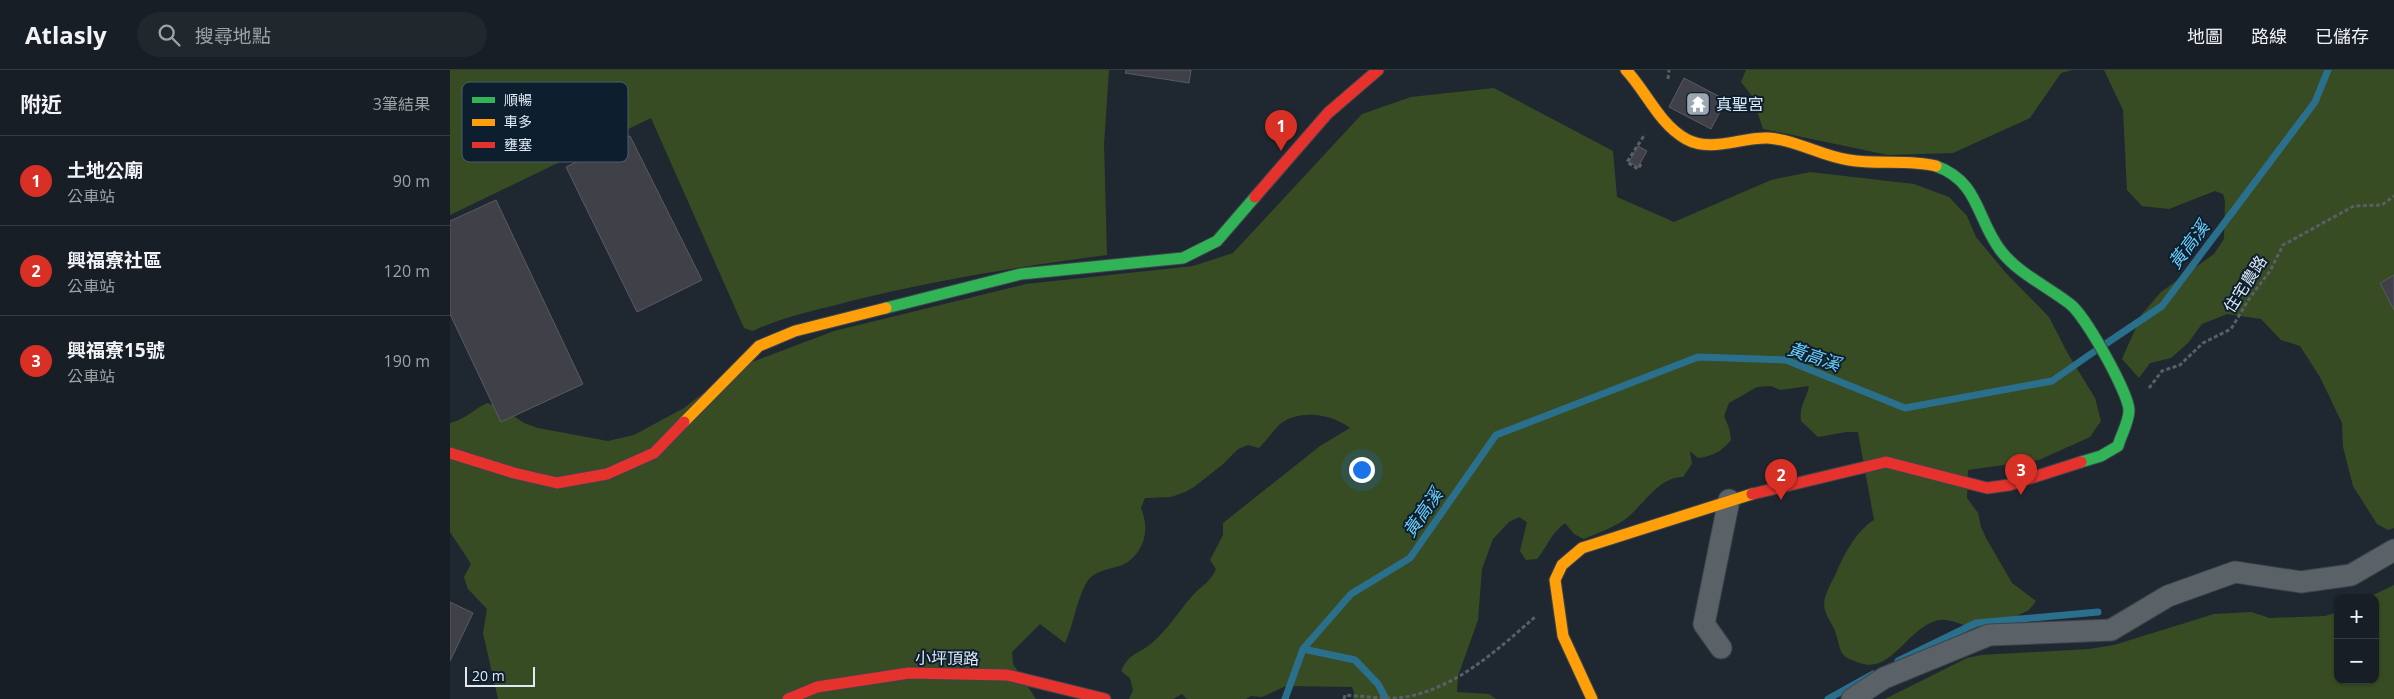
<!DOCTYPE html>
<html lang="zh-TW">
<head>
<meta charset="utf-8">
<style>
	:root { --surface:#171e25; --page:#20272d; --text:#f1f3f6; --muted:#9ea2a7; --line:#363c42; --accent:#d93025 }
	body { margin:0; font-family:"Open Sans","Noto Sans TC",sans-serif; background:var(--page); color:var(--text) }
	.controls { position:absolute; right:15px; bottom:15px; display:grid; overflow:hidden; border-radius:10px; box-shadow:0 1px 4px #0004 }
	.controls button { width:45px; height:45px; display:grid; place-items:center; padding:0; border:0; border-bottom:1px solid var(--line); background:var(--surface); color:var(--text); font:25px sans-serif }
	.scale { position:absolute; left:15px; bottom:12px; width:70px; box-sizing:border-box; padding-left:5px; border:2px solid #dfeaf5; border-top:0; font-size:14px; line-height:18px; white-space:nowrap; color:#dfeaf5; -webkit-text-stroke:4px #0d1f2f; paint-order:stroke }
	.you { position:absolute; left:911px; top:399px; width:18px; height:18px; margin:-12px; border:4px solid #fff; border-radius:50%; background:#1a73e8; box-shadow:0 0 0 8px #1a73e833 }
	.badge { display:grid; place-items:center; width:32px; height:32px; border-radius:50%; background:var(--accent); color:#fff; font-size:16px; font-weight:700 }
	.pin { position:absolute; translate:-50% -41px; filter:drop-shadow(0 1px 2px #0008) }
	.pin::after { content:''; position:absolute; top:26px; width:18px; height:15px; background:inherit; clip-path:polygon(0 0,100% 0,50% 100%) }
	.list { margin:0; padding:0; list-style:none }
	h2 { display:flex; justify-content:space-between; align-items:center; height:65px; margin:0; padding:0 20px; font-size:21px }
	h2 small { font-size:16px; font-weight:400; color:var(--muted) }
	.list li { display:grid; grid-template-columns:32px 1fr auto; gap:15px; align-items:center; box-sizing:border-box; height:90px; padding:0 20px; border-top:1px solid var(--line) }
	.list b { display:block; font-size:19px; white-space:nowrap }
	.list p { margin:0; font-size:16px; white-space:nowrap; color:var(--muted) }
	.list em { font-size:16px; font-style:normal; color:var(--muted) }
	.icon { flex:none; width:28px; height:28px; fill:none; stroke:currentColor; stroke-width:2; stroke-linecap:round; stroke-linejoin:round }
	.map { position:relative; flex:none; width:1944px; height:629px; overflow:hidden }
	header { display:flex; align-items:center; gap:30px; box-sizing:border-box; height:70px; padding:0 25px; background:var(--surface); border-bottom:1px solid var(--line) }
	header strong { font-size:24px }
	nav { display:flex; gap:28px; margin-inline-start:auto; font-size:18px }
	.search { width:350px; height:45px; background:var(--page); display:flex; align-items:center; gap:12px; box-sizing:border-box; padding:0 18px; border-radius:28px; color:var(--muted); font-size:19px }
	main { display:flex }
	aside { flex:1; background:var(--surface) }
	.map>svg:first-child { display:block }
</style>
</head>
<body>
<header>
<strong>Atlasly</strong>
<div class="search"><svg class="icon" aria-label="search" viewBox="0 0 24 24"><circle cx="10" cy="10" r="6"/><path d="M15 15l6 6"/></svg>搜尋地點</div>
<nav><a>地圖</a><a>路線</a><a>已儲存</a></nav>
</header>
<main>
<aside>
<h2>附近<small>3筆結果</small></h2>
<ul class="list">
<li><span class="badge">1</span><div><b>土地公廟</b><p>公車站</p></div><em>90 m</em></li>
<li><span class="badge">2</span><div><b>興福寮社區</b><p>公車站</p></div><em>120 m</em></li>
<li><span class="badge">3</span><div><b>興福寮15號</b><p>公車站</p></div><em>190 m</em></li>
</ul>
</aside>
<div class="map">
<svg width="1944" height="629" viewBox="0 0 1944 629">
	<rect width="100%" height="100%" fill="#1f2831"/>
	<path fill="#384c23" d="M 0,0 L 659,0 L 654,74 L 657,185 C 571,196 486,210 401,231 C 368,240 334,246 303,261 L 294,258 L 201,48 L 0,145 Z
		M 1296,0 L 1622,0 L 1611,3 L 1580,48 L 1503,83 L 1438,85 L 1313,59 L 1302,26 L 1291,12 Z
		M 1654,0 L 1944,0 L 1944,458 L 1938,460 L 1927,454 L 1903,416 L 1893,377 L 1892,353 L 1870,307 L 1850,276 L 1831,270 L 1811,249 L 1777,244 L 1752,254 L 1738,273 L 1721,288 L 1700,293 L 1689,308 L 1672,289 L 1692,244 L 1711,222 L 1764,184 L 1774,169 L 1775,131 L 1773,124 L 1765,121 L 1719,139 L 1692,136 L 1677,120 L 1673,40 Z
		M 1044,18 L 1163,81 L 1167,127 L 1224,152 L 1321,110 L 1360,102 L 1464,114 L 1499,127 L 1517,146 L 1526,167 L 1555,202 L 1599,247 L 1618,284 L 1645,328 L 1651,351 L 1640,367 L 1589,390 L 1518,400 L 1517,428 L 1528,443 L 1531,457 L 1536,468 L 1562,513 L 1586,531 L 1579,540 L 1532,563 C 1519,558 1499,546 1485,551 C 1457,560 1440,604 1410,593 C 1389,586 1392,584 1386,564 C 1384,556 1377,548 1375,540 C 1371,527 1382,513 1387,501 C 1395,483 1407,460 1424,450 L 1408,362 L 1396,362 L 1368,367 L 1351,351 C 1349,335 1356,331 1359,316 L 1330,320 L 1321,316 L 1307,317 L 1279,333 L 1274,346 L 1279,358 L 1281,370 C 1271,382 1263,386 1248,388 L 1240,381 L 1242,394 L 1233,407 C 1207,407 1193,437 1174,450 C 1163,458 1147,463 1134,469 L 1124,464 L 1115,453 C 1101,463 1097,477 1087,489 L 1076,490 L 1070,481 L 1077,452 L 1069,447 L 1059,452 L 1043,469 L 1032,499 L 1028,550 L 1008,606 L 1007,622 L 1039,624 L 1046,629 L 903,629 L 905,626 L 902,617 L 836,616 L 812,627 L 801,626 L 796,629 L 737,629 L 732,624 L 723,629 L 679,629 L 683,620 L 680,608 L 671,601 C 681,581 686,586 702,573 C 718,559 729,541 743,525 C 752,516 761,511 766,499 L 760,490 L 773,465 L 773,453 L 870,376 L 900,358 C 882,344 850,339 830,354 C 823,361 816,371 809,378 L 798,375 L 788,379 L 772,395 L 744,417 L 735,422 L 721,427 L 695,428 L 691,438 C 699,457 696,478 679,491 C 669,499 650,498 640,508 C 629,519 623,557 615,573 L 590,554 L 562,582 L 563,594 L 586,629 L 48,629 L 33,563 L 37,539 L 18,519 L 14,507 L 21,494 L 0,462 L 0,353 C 14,350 24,339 37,333 L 50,337 L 74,353 L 88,358 L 158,371 L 184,365 L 234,338 L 286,298 L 384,261 L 576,214 L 743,196 L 783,183 L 912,44 L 961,27 Z
		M 1944,515 L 1944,629 L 1435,629 L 1517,588 L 1531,585 L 1639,579 L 1664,575 L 1764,544 L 1801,542 L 1820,548 L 1875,546 L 1888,542 L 1888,610 L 1925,610 L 1925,528 L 1917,528 Z"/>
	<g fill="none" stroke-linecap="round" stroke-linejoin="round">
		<path stroke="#2a6f8c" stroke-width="7" d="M 1654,275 L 1712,236 L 1865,32 L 1878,0
			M 853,579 L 905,590 L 928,614 L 936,629
			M 1448,591 L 1526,553 L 1648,542
			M 835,629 L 853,579 L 901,524 L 960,488 L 1046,365 L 1248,287 L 1336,290 L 1455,338 L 1602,311 L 1645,281
			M 1378,629 L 1423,604"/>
	</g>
	<path fill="#404148" stroke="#5a5a62" d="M 676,0 L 741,0 L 739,13 L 675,3 Z
		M 1234,8 L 1276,30 L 1261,59 L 1219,37 Z
		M 180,66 L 252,210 L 187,242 L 116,97 Z
		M 1188,76 L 1197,81 L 1188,97 L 1179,92 Z
		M 46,130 L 133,314 L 51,352 L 0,244 L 0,151 Z
		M 1944,205 L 1944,240 L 1930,213 Z
		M 0,532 L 23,543 L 0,591 Z"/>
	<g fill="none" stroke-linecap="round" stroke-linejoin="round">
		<defs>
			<path id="street" d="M 1271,578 L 1254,554 L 1279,430
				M 1402,629 L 1434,608 L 1539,565 L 1661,560 L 1718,526 L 1785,502 L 1851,512 L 1901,505 L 1944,480"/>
			<path id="fast" d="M 1486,96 C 1530,112 1526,149 1551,181 C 1569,204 1597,216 1620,234 C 1635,245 1678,322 1679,340 C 1679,352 1671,365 1668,376 L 1651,386 L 1631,392
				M 436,238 L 571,204 L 733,188 L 767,171 L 805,127"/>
			<path id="slow" d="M 1176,0 C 1196,21 1209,54 1236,69 C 1261,83 1291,67 1318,68 C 1347,70 1371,86 1399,90 C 1428,95 1458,89 1486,96
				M 234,352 L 309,276 L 345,261 L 436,238
				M 1142,629 L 1113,566 L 1105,510 L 1112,495 L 1132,478 L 1302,424"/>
			<path id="jam" d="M 805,127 L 878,43 L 928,0
				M 0,383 L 64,403 L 107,413 L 157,404 L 204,383 L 234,352
				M 1302,424 L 1436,392 L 1537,418 L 1559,415 L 1631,392
				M 338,629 L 367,617 L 459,603 L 557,605 L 655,629"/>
		</defs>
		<use href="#street" stroke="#3d444c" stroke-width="23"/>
		<use href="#fast" stroke="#3d444c" stroke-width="13"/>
		<use href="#slow" stroke="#3d444c" stroke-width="13"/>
		<use href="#jam" stroke="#3d444c" stroke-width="13"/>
		<path stroke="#585f66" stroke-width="3" stroke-dasharray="4 2.5" stroke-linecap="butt" d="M 1218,9 L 1219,0
			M 1191,94 L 1188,99 L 1177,92 L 1195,64
			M 1699,318 L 1712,301 L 1730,295 L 1753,273 L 1781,259 L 1799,229 L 1820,201 L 1833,175 L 1904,136 L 1932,135 L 1944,126
			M 894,629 L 895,625 C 912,626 931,629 948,628 C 1002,622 1046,581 1085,547"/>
		<use href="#street" stroke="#5a6167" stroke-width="21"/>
		<use href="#fast" stroke="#30b455" stroke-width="11"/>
		<use href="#slow" stroke="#ff9f0a" stroke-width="11"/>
		<use href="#jam" stroke="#e5322d" stroke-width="11"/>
	</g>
	<defs>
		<symbol id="temple-square" viewBox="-11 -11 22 22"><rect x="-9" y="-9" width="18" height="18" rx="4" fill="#9ca6b0" stroke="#0d1f2f"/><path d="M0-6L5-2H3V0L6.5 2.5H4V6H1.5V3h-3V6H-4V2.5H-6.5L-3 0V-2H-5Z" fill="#fff"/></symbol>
	</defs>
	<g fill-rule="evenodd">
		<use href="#temple-square" x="1234" y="20" width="28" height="28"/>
	</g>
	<g text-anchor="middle" stroke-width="4" stroke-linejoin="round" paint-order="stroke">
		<g font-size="16" fill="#dfeaf5" stroke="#0d1f2f" text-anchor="start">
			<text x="1266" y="40">真聖宮</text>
		</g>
		<g font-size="16" fill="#dfeaf5" stroke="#0d1f2f">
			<text transform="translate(1795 214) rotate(-57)" y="6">住宅農路</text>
			<text transform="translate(497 588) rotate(1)" y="6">小坪頂路</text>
		</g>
		<g font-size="18" font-style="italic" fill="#6ccefa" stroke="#0d1f2f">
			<text transform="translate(1739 175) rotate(-53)" y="6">黃高溪</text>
			<text transform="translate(1364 287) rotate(19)" y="6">黃高溪</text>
			<text transform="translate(973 443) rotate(-55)" y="6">黃高溪</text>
		</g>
	</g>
	<rect x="12" y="12" width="166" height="80" rx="8" fill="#0d1f2f" stroke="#4c5c6a" stroke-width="1"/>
	<rect x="22" y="27" width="23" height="6" fill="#30b455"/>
	<rect x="22" y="49" width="23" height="7" fill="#ff9f0a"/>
	<rect x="22" y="72" width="23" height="6" fill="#e5322d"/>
	<g font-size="14" fill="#dfeaf5">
		<text x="54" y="35">順暢</text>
		<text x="54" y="57">車多</text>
		<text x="54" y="80">壅塞</text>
	</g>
</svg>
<div class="controls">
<button>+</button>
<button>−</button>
</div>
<div class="scale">20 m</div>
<div class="you"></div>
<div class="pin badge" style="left:831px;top:81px">1</div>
<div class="pin badge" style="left:1331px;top:430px">2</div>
<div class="pin badge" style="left:1571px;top:425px">3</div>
</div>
</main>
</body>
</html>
